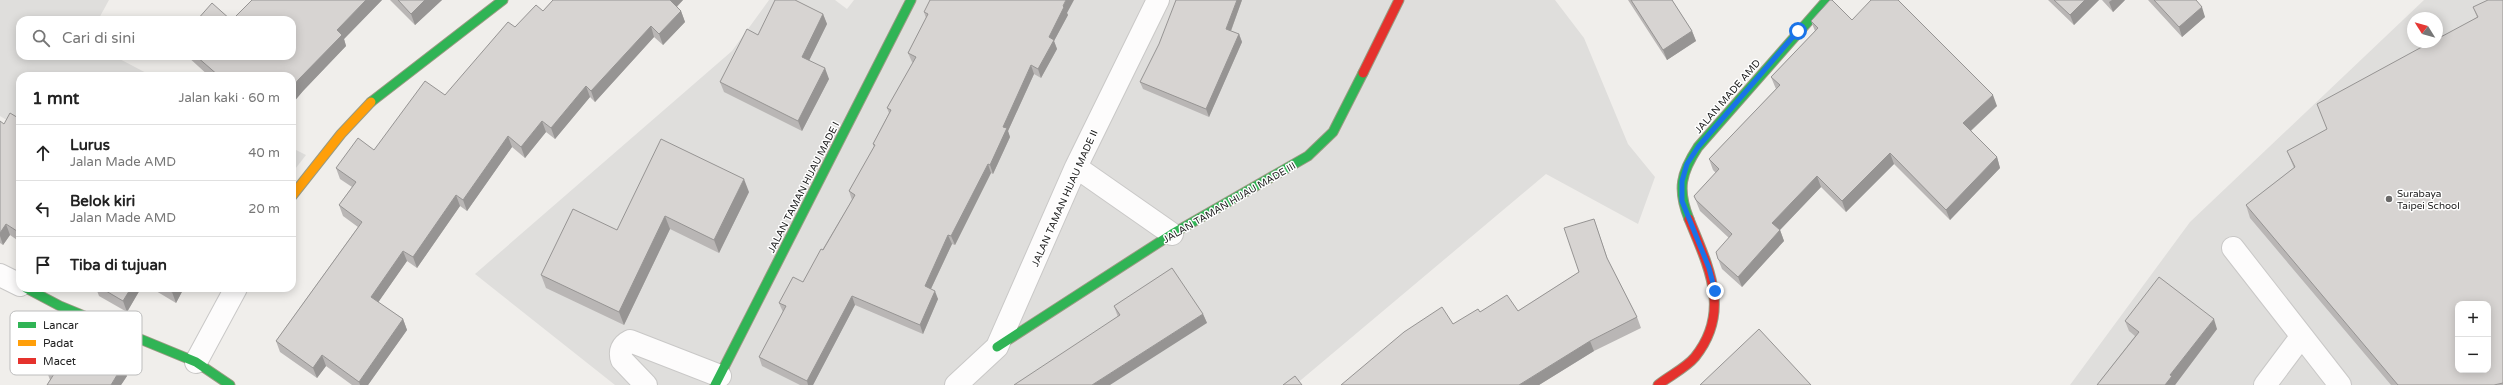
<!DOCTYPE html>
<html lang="id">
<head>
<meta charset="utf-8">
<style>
	:root { --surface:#fff; --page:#f6f6f6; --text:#222; --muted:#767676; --line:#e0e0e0 }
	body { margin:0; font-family:"Varela Round",sans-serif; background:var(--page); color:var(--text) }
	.controls { position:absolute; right:12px; bottom:12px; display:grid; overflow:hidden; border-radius:8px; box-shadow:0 2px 10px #0003 }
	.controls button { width:36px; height:36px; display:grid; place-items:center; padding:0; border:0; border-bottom:1px solid var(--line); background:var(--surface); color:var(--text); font:20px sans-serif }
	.compass { position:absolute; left:2407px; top:12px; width:36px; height:36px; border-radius:50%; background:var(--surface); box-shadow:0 2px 10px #0003; rotate:307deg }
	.stop { position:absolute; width:12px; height:12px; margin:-9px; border:3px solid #1a73e8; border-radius:50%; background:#fff }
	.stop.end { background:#1a73e8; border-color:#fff; box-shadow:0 1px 4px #0008 }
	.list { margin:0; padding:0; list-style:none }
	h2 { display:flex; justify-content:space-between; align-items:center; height:52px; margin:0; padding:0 16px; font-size:17px }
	h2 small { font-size:13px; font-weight:400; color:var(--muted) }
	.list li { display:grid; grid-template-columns:26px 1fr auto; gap:12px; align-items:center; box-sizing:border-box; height:56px; padding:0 16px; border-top:1px solid var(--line) }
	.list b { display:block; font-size:15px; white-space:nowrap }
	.list p { margin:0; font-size:13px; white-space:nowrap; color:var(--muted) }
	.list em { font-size:13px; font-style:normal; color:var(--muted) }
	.icon { flex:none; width:22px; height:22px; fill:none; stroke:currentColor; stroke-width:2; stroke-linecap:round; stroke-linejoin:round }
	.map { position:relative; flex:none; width:2503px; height:385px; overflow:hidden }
	.search { position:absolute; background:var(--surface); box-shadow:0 2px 10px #0003; left:16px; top:16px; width:280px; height:44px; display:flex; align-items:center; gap:10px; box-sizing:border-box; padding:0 14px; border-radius:12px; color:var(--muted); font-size:15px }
	.panel { position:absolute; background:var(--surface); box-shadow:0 2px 10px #0003; left:16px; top:72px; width:280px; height:220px; border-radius:12px }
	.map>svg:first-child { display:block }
</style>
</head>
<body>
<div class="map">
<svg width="2503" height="385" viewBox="0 0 2503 385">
	<rect width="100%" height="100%" fill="#f0eeeb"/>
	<path fill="#dfdedc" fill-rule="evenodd" d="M 0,0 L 109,0 L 98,20 L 20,20 L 20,56 L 114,56 L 152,76 L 20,76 L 20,128 L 0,116 Z
		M 769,0 L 835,0 L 847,9 L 854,0 L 1555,0 L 1584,38 L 1628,144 L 1655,177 L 1638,224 L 1546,174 L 1295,385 L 615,385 L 475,274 L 732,51 Z
		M 2424,0 L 2503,0 L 2503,385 L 2070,385 L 2190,222 ZM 2413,18 L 2437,18 L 2437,42 L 2413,42 ZM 2458,304 L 2488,304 L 2488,370 L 2458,370 Z
		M 292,148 L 306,155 L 292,173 Z"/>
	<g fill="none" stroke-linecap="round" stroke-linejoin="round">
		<defs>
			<path id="street" d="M 1076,167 L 1172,234
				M 2233,248 L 2340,385
				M 0,275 L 20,285
				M 196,362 L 236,288
				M 646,385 L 622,360 C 619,351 622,345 630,341 L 720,376
				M 956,385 L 997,347 L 1076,167 L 1158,0
				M 2265,385 L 2301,337"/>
			<path id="fast" d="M 371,102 L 503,0
				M 1689,219 C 1677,189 1681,173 1698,147 L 1827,0
				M 26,288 L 60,306 L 196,362 L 230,385
				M 997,347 L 1172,234 L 1308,156 L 1333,132 L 1363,73
				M 715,385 L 911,0"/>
			<path id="slow" d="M 292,196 L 341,134 L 371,102"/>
			<path id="jam" d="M 1363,73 L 1399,0
				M 1658,385 C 1669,376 1686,368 1695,357 C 1732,311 1708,266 1689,219"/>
		</defs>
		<use href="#street" stroke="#c9c8c7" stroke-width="24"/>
		<use href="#fast" stroke="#999a82" stroke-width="11"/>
		<use href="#slow" stroke="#999a82" stroke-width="11"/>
		<use href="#jam" stroke="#999a82" stroke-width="11"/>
		<use href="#street" stroke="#fdfcfc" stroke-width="22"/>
		<use href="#fast" stroke="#30b455" stroke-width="9"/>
		<use href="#slow" stroke="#ff9f0a" stroke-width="9"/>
		<use href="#jam" stroke="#e5322d" stroke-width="9"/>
	</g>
	<path fill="#b9b6b5" d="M 252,0 L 382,0 L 344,39 L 346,46 L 303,91 L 292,104 L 292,76 L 209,76 L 187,56 L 292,56 Z
		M 390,0 L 442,0 L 415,25 Z
		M 553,0 L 683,0 L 677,7 L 681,11 L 685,22 L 663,45 L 654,37 L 595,102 L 590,97 L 555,139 L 546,132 L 525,158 L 512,147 L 467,211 L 460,206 L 417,268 L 407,261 L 378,302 L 403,319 L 407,330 L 368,385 L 352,385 L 326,366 L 317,378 L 280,352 L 276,341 L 358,227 L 343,216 L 339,205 L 352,187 L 340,179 L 336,168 L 374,150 L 445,95 L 515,27 L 543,11 Z
		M 1242,0 L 1231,31 L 1239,34 L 1242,42 L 1209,117 L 1143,89 L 1140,82 Z
		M 1628,0 L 1672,0 L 1692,31 L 1696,41 L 1667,60 Z
		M 2048,0 L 2099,0 L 2074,25 Z
		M 2102,0 L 2125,0 L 2113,12 Z
		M 2148,0 L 2196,0 L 2205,17 L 2182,37 Z
		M 2503,0 L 2503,385 L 2391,385 L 2250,218 L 2246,205 L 2294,168 L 2287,151 L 2327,130 L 2477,17 L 2473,7 Z
		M 924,12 L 1067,13 L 1068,15 L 1054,41 L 1057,49 L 1041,78 L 1034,74 L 1008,131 L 1010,137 L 993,174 L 991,173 L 955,245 L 952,244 L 931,289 L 938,299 L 923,334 L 855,305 L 813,385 L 800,385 L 762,366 L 759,357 L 783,312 L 779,303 L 803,282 L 852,200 L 849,191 L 874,147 L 873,144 L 889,113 L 887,108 L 913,63 L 912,62 L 908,53 L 926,18 Z
		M 823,14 L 827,24 L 809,60 L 829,79 L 802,131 L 724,92 L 720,82 L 758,35 Z
		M 1852,20 L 1997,106 L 1971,131 L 1997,157 L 2000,168 L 1950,220 L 1894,164 L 1846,212 L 1821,187 L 1780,230 L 1784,241 L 1742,287 L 1722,269 L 1718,259 L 1729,238 L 1700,211 L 1694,196 L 1716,173 L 1713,170 L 1709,159 L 1776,89 L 1771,77 L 1815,31 L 1811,21 Z
		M 20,119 L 20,242 L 10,235 L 3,245 L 0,243 L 0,121 L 4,124 Z
		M 749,192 L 719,253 L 670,229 L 624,325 L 546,288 L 541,275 L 617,230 Z
		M 1594,219 L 1608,260 L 1637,317 L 1641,328 L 1594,351 L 1539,385 L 1341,385 L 1453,324 L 1480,312 L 1518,311 L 1579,272 Z
		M 96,288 L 141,288 L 127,312 L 99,296 Z
		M 151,288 L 184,288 L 176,303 Z
		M 1114,306 L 1203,314 L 1207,323 L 1118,317 Z
		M 2125,321 L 2217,329 L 2175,385 L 2097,385 L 2135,336 L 2129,331 Z
		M 71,346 L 127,376 L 121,385 L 47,385 L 50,380 L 46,369 Z"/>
	<path fill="#969493" d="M 366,0 L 382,0 L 344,39 L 346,46 L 303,91 L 292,104 L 292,87 L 337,30 Z
		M 425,0 L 442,0 L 415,25 L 411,14 Z
		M 669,0 L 683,0 L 673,10 Z
		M 1066,0 L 1074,0 L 1067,13 L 1068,15 L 1054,41 L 1057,49 L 1041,78 L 1038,69 L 1049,37 L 1063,6 Z
		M 1237,0 L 1242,0 L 1229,36 L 1226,29 Z
		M 2085,0 L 2099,0 L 2074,25 L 2070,15 Z
		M 2112,0 L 2125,0 L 2113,12 L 2109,2 Z
		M 2202,7 L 2205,17 L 2182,37 L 2179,27 Z
		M 681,11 L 685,22 L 663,45 L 659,34 Z
		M 823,14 L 827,24 L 806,67 L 802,57 Z
		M 651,26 L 654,37 L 595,102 L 591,91 Z
		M 1692,31 L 1696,41 L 1667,60 L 1663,50 Z
		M 1239,34 L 1242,42 L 1209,117 L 1206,109 Z
		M 1031,65 L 1034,74 L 1008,131 L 1010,137 L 993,174 L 990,165 L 1003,127 Z
		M 825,68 L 829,79 L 802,131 L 798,121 Z
		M 586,86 L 590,97 L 555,139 L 551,128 Z
		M 1993,95 L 1997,106 L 1967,134 L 1963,123 Z
		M 542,121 L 546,132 L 525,158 L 521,147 Z
		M 508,136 L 512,147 L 467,211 L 463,200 Z
		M 1890,153 L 1894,164 L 1846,212 L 1842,201 Z
		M 1997,157 L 2000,168 L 1950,220 L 1946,210 Z
		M 988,164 L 991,173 L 955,245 L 951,236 Z
		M 1817,176 L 1821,187 L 1776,234 L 1772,223 Z
		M 744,179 L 749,192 L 719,253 L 714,240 Z
		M 456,195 L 460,206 L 417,268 L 413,257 Z
		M 665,216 L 670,229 L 624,325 L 619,312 Z
		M 6,224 L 10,235 L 3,245 L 0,236 L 0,233 Z
		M 1780,230 L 1784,241 L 1742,287 L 1738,277 Z
		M 948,235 L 952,244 L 928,295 L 925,286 Z
		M 403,251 L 407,261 L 375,307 L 371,297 Z
		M 131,288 L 141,288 L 127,312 L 123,301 Z
		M 174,288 L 184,288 L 176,303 L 172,292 Z
		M 935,291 L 938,299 L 923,334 L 920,325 Z
		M 852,296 L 855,305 L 813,385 L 808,385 L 807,381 Z
		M 1203,314 L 1207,323 L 1110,385 L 1092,385 Z
		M 403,319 L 407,330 L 368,385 L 360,385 L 359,382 Z
		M 2214,319 L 2217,329 L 2175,385 L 2165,385 L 2170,375 Z
		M 1590,341 L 1594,351 L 1539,385 L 1519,385 Z
		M 322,355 L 326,366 L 317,378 L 313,368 Z
		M 123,365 L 127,376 L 121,385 L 111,385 Z"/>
	<path fill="#d7d4d2" stroke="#969493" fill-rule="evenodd" d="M 252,0 L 366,0 L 337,30 L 342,35 L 299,79 L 292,87 L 292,76 L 219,76 L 196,56 L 292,56 L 292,20 L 232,20 Z
		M 398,0 L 425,0 L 411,14 Z
		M 553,0 L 670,0 L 681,11 L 659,34 L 651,26 L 591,91 L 586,86 L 551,128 L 542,121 L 521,147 L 508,136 L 463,200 L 456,195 L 413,257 L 403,251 L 371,297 L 403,319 L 359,382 L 322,355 L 313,368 L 276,341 L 362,222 L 339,205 L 356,182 L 336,168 L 358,138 L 374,150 L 425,81 L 445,95 L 508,22 L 515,27 L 536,5 L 543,11 Z
		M 775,0 L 795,0 L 823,14 L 802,57 L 825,68 L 798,121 L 720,82 L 747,29 L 758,35 Z
		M 930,0 L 1066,0 L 1063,6 L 1064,7 L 1049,37 L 1054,40 L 1038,69 L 1031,65 L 1003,127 L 1007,128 L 990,165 L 988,164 L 951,236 L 948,235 L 925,286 L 935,291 L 920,325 L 852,296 L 807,381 L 759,357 L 786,306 L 779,303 L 793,277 L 803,282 L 821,249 L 823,250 L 855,195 L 849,191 L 875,145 L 873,144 L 891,110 L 887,108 L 916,57 L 908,53 L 928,14 L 924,12 Z
		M 1176,0 L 1237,0 L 1226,29 L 1239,34 L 1206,109 L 1140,82 L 1159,44 Z
		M 1631,0 L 1672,0 L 1692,31 L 1663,50 Z
		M 1830,0 L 1832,0 L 1852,20 L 1871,0 L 1898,0 L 1993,95 L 1963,123 L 1997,157 L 1946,210 L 1890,153 L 1842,201 L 1817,176 L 1772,223 L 1780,230 L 1738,277 L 1718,259 L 1716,252 L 1732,234 L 1696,200 L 1694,196 L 1719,169 L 1709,159 L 1780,85 L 1771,77 L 1818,28 L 1811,21 Z
		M 2054,0 L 2085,0 L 2070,15 Z
		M 2154,0 L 2196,0 L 2202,7 L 2179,27 Z
		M 2488,0 L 2503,0 L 2503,383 L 2494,385 L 2398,385 L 2246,205 L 2295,167 L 2287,151 L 2327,129 L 2317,104 L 2431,42 L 2437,42 L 2437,39 L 2478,17 L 2473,7 ZM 2458,304 L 2488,304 L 2488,370 L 2458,370 Z
		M 212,3 L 231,20 L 197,20 Z
		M 10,113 L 20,119 L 20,233 L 6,224 L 0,233 L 0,121 L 4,124 Z
		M 661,139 L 744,179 L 714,240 L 665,216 L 619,312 L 541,275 L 573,209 L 617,230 Z
		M 1594,219 L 1607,258 L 1637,317 L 1590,341 L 1519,385 L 1341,385 L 1404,332 L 1442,307 L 1453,324 L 1478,309 L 1480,312 L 1507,295 L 1518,311 L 1579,272 L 1564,228 Z
		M 1172,268 L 1203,314 L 1092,385 L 1014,385 L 1120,315 L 1114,306 Z
		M 2159,277 L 2214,319 L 2170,375 L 2172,376 L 2165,385 L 2097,385 L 2139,332 L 2125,321 Z
		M 101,288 L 131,288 L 123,301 Z
		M 165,288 L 174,288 L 172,292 Z
		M 1759,329 L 1811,385 L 1700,385 Z
		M 77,336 L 123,365 L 111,385 L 47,385 L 54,374 L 46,369 L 64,342 L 71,346 Z
		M 1295,376 L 1302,385 L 1283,385 Z"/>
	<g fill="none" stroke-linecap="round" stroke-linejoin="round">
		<path stroke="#1a73e8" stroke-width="5" d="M 1715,291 L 1709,268 L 1682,201 L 1682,181 L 1687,164 L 1698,147 L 1798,31"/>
	</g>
	<circle fill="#6a6968" stroke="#fff" stroke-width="1.5" cx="2389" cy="199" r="4"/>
	<g text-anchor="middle" stroke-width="3" stroke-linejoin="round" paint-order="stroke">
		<g font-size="10" fill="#222" stroke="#fff">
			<text transform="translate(1727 96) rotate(-49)" y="4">JALAN MADE AMD</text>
			<text transform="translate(803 187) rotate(-63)" y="4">JALAN TAMAN HIJAU MADE I</text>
			<text transform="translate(1064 198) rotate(-66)" y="4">JALAN TAMAN HIJAU MADE II</text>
			<text transform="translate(1229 202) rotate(-30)" y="4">JALAN TAMAN HIJAU MADE III</text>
		</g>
		<g font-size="10" fill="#222" stroke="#fff" text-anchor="start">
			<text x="2397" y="197">Surabaya<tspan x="2397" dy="12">Taipei School</tspan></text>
		</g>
	</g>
	<rect x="10" y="311" width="132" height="64" rx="6" fill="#fff" stroke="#bdbdbd" stroke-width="1"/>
	<rect x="18" y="322" width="18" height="6" fill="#30b455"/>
	<rect x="18" y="340" width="18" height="6" fill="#ff9f0a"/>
	<rect x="18" y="358" width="18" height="6" fill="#e5322d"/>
	<g font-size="11" fill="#222">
		<text x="43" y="329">Lancar</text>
		<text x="43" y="347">Padat</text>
		<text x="43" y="365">Macet</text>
	</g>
</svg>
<div class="controls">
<button>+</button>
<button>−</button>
</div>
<svg class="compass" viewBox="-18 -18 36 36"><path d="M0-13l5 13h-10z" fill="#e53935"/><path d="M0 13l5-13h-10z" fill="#767676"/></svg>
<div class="stop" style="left:1798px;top:31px"></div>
<div class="stop end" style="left:1715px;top:291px"></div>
<div class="search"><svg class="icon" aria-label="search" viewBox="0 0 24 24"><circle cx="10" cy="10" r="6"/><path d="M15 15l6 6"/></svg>Cari di sini</div>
<section class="panel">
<h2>1 mnt<small>Jalan kaki · 60 m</small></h2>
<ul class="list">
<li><svg class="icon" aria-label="ahead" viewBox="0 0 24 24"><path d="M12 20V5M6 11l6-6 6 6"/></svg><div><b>Lurus</b><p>Jalan Made AMD</p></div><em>40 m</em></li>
<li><svg class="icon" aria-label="left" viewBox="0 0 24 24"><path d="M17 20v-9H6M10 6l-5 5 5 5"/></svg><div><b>Belok kiri</b><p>Jalan Made AMD</p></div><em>20 m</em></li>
<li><svg class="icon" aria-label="arrive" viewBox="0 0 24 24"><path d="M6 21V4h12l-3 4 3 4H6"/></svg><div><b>Tiba di tujuan</b></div></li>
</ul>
</section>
</div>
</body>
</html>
